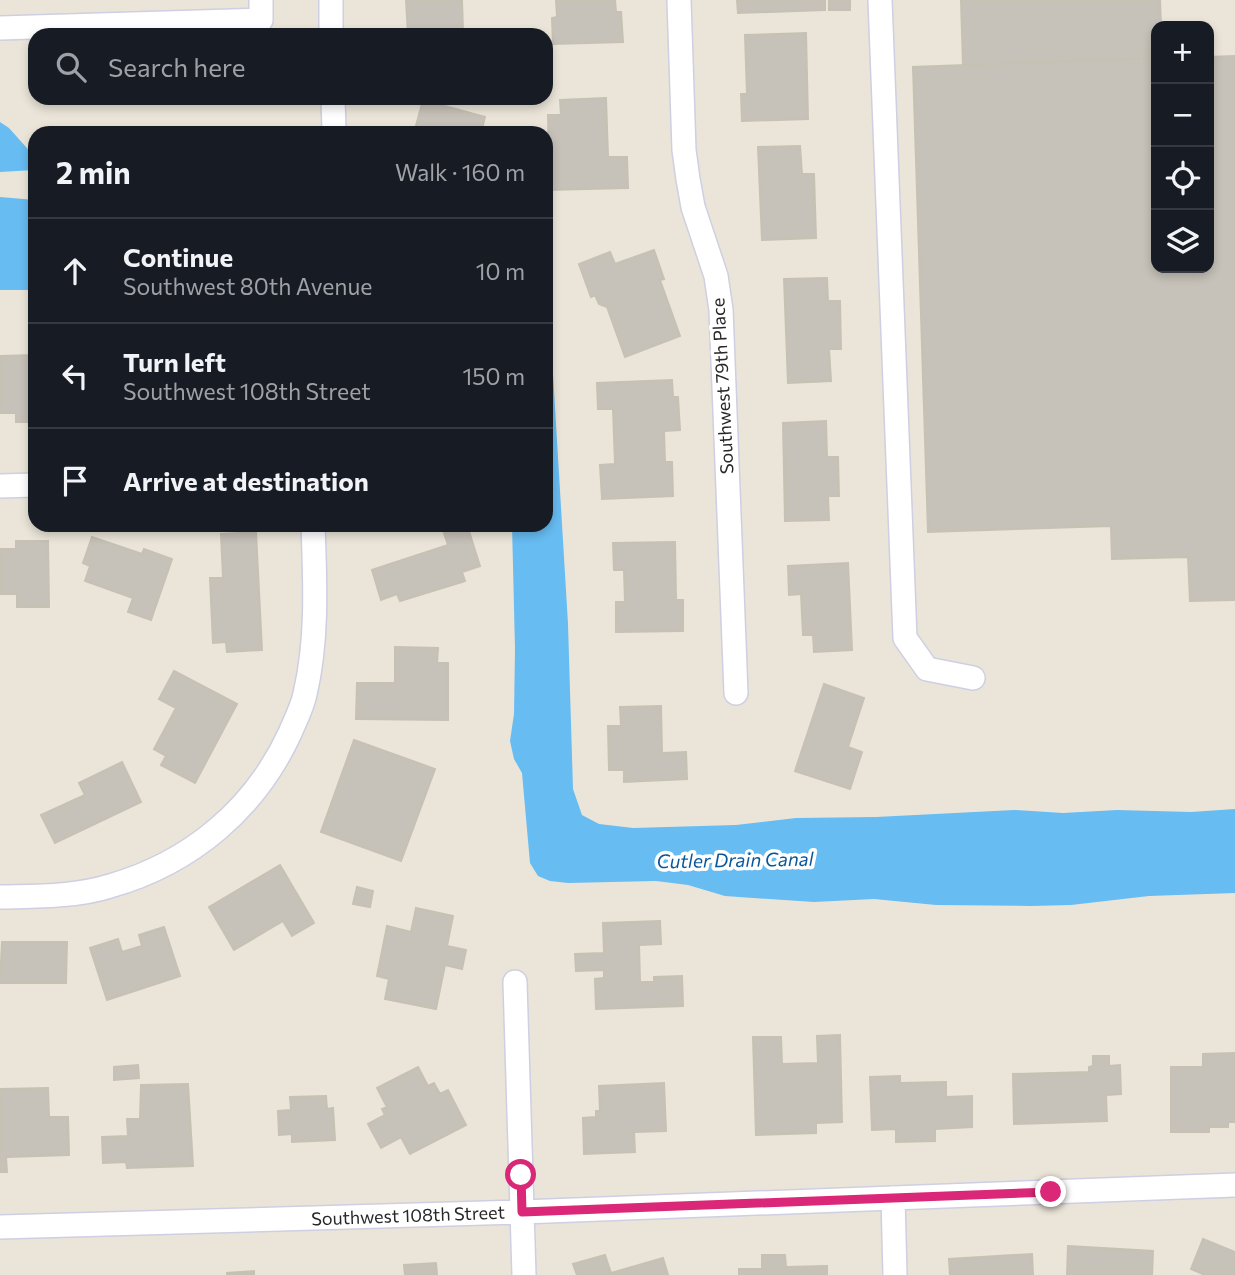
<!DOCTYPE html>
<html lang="en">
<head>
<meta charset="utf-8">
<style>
	:root { --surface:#171b24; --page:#242831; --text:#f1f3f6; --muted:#9ea1a6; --line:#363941 }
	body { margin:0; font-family:Commissioner,sans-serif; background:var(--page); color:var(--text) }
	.controls { position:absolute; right:21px; top:21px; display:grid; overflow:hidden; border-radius:14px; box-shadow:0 4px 10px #0003 }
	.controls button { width:63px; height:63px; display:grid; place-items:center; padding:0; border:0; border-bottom:2px solid var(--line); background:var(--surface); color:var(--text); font:35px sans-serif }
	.stop { position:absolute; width:21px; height:21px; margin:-16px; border:5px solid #db2777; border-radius:50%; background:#fff }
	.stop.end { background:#db2777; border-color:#fff; box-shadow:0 2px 7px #0008 }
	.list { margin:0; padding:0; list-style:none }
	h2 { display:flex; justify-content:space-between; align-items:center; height:91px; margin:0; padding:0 28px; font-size:30px }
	h2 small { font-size:23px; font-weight:400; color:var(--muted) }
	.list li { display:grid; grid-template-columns:46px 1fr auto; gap:21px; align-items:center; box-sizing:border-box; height:105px; padding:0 28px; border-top:2px solid var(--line) }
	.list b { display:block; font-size:26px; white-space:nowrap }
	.list p { margin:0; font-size:23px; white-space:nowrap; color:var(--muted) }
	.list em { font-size:23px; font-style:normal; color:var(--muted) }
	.icon { flex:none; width:38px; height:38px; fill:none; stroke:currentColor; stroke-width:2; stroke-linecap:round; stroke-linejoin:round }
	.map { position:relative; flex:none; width:1235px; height:1275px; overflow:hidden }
	.search { position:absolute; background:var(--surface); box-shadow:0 4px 10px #0003; left:28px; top:28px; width:525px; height:77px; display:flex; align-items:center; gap:18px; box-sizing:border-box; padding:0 24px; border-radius:21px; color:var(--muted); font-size:26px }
	.panel { position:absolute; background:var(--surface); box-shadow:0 4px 10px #0003; left:28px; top:126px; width:525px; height:406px; border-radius:21px }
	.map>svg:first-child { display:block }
</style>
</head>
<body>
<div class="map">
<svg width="1235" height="1275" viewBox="0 0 1235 1275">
	<rect width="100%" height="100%" fill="#ebe5d9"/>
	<path fill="#67bcf2" d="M 0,122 L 9,128 L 35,157 L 35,170 L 0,172 Z
		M 0,197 L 35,200 L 35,290 L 0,290 Z
		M 546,302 L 552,357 L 568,624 L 573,789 L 582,815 L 599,824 L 633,828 L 736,825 L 796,818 L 876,817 L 1014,810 L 1063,813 L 1117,810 L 1191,812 L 1235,809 L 1235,893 L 1149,896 L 1071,905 L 1031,906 L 936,905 L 874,899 L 814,902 L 725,896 L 688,885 L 656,881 L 568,883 L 550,881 L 538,876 L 530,863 L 522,773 L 514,759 L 510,741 L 514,714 L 515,649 L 512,525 L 546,525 Z"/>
	<path fill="#c6c2b9" stroke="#c6c1b3" stroke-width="2" d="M 406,0 L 462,0 L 463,32 L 469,32 L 469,35 L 408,35 Z
		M 556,0 L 615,0 L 616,12 L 621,12 L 623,42 L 553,44 L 552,18 L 557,17 Z
		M 737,0 L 825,0 L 825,10 L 738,13 Z
		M 829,0 L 850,0 L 850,10 L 829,10 Z
		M 961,0 L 1160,0 L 1161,26 L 1156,26 L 1156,58 L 963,65 Z
		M 806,33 L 808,119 L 742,121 L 741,94 L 747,94 L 745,35 Z
		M 1235,56 L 1235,600 L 1190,601 L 1188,557 L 1112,559 L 1111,526 L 928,532 L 913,67 L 1156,58 L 1156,268 L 1209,268 L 1209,57 Z
		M 606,98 L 608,157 L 627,157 L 628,188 L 546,190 L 546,166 L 549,166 L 548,115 L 561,115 L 560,100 Z
		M 423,100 L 485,117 L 481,133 L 414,133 Z
		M 800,146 L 802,174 L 814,174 L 816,238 L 762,240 L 758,147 Z
		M 654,250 L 664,279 L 660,280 L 680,336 L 625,357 L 607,307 L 599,304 L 595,295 L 591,297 L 579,264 L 610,252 L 615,264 Z
		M 827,278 L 828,301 L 840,301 L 841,349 L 829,349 L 831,381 L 788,383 L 784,279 Z
		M 35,355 L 35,422 L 16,422 L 16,413 L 0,413 L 0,356 Z
		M 672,380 L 673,397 L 678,397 L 680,430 L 664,431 L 665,462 L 672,462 L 673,496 L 602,499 L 600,465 L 615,464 L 613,409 L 598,409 L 597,383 Z
		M 826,421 L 827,457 L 838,457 L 839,496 L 828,496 L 829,520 L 785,521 L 783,423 Z
		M 467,525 L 480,566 L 462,572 L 465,581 L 400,601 L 397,594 L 381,600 L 372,570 L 448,545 L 444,533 Z
		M 256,532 L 262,650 L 227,652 L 226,642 L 213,643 L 210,578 L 223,578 L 221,534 Z
		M 92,537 L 142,554 L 144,549 L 172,559 L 151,620 L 128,612 L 133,598 L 85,581 L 90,566 L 83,563 Z
		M 16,541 L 48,541 L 49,607 L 17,607 L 17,594 L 0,594 L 0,549 L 16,549 Z
		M 675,542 L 676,600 L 683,600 L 683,631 L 616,632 L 616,602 L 625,602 L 624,570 L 614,570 L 613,543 Z
		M 848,563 L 852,650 L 814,652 L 813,635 L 803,635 L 801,594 L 789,595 L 788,566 Z
		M 395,647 L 438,648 L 437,663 L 448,663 L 448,720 L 356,719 L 357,683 L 395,683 Z
		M 174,671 L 237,704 L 195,783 L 161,765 L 166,756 L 154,749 L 176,708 L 159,699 Z
		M 824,684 L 864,698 L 848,747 L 862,752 L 850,789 L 795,771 Z
		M 661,706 L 662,753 L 686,752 L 687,779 L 624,782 L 624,770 L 609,770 L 608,726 L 621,726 L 620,707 Z
		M 354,740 L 435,769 L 401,861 L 321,832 Z
		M 122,762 L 141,802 L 55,843 L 41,815 L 85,795 L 79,783 Z
		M 280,865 L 314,923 L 292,936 L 283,921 L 234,950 L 209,907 Z
		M 357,887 L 373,891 L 370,907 L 353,904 Z
		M 416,908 L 453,916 L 447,946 L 466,950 L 462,969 L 445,965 L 436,1009 L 385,999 L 389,979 L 377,976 L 387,926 L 411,932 Z
		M 660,921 L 661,944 L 639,945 L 640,982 L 654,982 L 654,977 L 682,976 L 683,1006 L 596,1009 L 595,979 L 604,978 L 604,970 L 576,971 L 575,954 L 604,953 L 603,923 Z
		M 164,927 L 180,976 L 107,1000 L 90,948 L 118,939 L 122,952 L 142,946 L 139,935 Z
		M 2,942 L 67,942 L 66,983 L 0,983 Z
		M 840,1035 L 842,1122 L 816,1123 L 816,1133 L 756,1135 L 753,1037 L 781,1037 L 782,1064 L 818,1063 L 817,1036 Z
		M 1235,1053 L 1235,1122 L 1228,1122 L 1228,1127 L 1209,1127 L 1209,1132 L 1171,1132 L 1171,1067 L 1203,1067 L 1203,1054 Z
		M 1093,1056 L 1109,1056 L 1109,1066 L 1120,1065 L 1121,1094 L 1106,1095 L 1107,1121 L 1014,1124 L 1013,1074 L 1089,1072 L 1089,1067 L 1093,1066 Z
		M 138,1065 L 139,1078 L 114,1080 L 114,1067 Z
		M 418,1067 L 428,1086 L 434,1083 L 440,1094 L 448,1090 L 466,1125 L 410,1154 L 401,1137 L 381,1148 L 368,1124 L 385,1115 L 382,1109 L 387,1107 L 377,1088 Z
		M 900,1076 L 900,1083 L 946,1082 L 946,1097 L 972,1096 L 972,1127 L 935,1129 L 935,1141 L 896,1142 L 896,1129 L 872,1130 L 870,1077 Z
		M 664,1083 L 666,1131 L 634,1132 L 635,1152 L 584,1154 L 583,1118 L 596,1117 L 596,1111 L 600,1111 L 599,1086 Z
		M 188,1084 L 193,1166 L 127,1168 L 126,1162 L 103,1163 L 102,1137 L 128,1136 L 127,1119 L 140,1119 L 141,1085 Z
		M 48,1088 L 49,1117 L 68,1117 L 69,1155 L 6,1157 L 7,1172 L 0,1172 L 0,1089 Z
		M 326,1096 L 327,1109 L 333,1108 L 335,1140 L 292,1142 L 292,1134 L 279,1135 L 278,1111 L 291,1110 L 290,1097 Z
		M 1203,1239 L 1235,1252 L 1235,1275 L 1205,1275 L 1191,1269 Z
		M 1068,1246 L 1153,1251 L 1152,1275 L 1067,1275 Z
		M 1032,1254 L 1033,1275 L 950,1275 L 949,1259 Z
		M 605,1255 L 611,1273 L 663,1258 L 668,1275 L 577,1275 L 573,1264 Z
		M 762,1255 L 785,1255 L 786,1267 L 827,1266 L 827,1275 L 739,1275 L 739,1269 L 762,1269 Z
		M 436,1263 L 437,1275 L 405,1275 L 404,1265 Z
		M 254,1271 L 254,1275 L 227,1275 L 227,1273 Z"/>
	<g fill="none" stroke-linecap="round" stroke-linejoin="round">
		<defs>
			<path id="minor" d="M 331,0 L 331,35
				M 679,0 L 684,150 L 688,179 L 693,207 L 716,276 L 721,310 L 736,693
				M 880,0 L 905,638 L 927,669 L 973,678
				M 0,28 L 261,20 L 261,0
				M 333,98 L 334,131
				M 0,486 L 35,485
				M 0,897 C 37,896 75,897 110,886 C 191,863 255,809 290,733 C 295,721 302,708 305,694 C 318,639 315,581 313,525
				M 515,982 L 524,1275
				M 893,1198 L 895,1275
				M 0,1227 L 522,1212 L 1235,1185"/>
		</defs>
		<use href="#minor" stroke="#cecfe2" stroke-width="26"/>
		<use href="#minor" stroke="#fff" stroke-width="23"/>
	</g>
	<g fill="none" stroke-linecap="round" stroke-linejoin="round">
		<path stroke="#db2777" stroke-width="9" d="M 521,1175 L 522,1212 L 1051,1192"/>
	</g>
	<g text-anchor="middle" stroke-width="7" stroke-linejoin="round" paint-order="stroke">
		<g font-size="18" fill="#282828" stroke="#fff">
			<text transform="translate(723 386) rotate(-93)" y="6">Southwest 79th Place</text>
			<text transform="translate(408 1216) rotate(-2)" y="6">Southwest 108th Street</text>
		</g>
		<g font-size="19" font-style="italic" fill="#09579a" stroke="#fff">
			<text transform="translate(735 860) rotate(-1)" y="7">Cutler Drain Canal</text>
		</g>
	</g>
</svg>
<div class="controls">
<button>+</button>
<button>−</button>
<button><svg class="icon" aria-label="locate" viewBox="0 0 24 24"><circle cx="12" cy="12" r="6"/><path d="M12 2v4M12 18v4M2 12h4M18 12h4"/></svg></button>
<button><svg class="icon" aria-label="layers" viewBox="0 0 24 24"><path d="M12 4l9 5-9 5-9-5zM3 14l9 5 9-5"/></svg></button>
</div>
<div class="stop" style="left:521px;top:1175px"></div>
<div class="stop end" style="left:1051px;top:1192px"></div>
<div class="search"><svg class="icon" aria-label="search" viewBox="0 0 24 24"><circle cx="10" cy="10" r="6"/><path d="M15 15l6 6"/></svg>Search here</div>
<section class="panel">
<h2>2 min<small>Walk · 160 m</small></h2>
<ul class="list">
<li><svg class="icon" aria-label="ahead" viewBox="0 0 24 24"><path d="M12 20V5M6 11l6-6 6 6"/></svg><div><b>Continue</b><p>Southwest 80th Avenue</p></div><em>10 m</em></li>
<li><svg class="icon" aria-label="left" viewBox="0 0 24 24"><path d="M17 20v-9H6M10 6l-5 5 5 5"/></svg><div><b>Turn left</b><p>Southwest 108th Street</p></div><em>150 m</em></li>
<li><svg class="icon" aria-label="arrive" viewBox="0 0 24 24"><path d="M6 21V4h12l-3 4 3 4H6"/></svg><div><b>Arrive at destination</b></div></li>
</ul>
</section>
</div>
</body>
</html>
